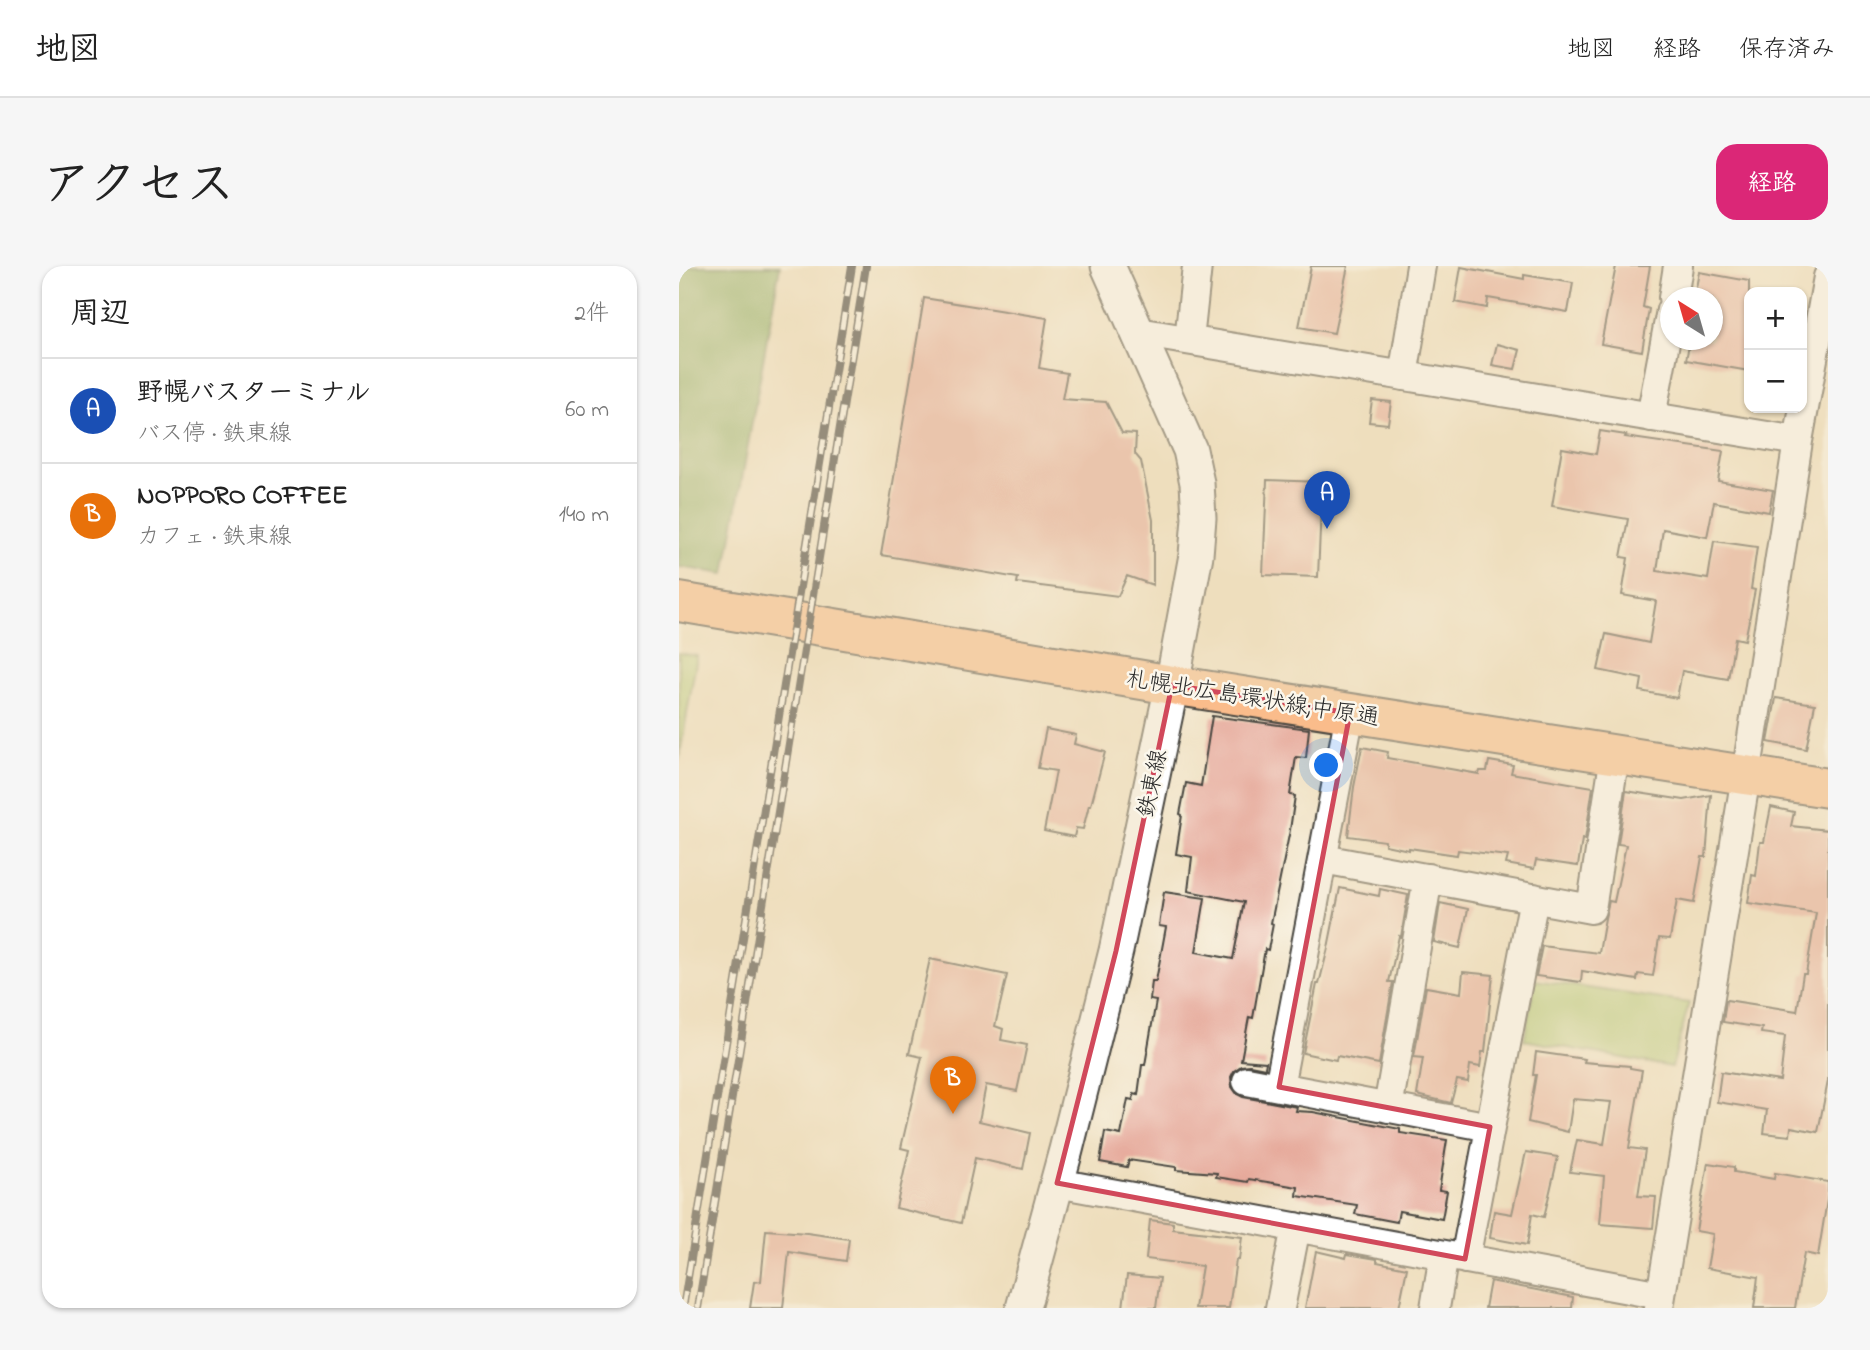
<!DOCTYPE html>
<html lang="ja">
<head>
<meta charset="utf-8">
<style>
	:root { --surface:#fff; --page:#f6f6f6; --text:#222; --muted:#767676; --line:#e0e0e0; --accent:#db2777 }
	body { margin:0; font-family:"Indie Flower","Klee One",sans-serif; background:var(--page); color:var(--text) }
	.controls { position:absolute; right:21px; top:21px; display:grid; overflow:hidden; border-radius:14px; box-shadow:0 2px 5px #0004 }
	.controls button { width:63px; height:63px; display:grid; place-items:center; padding:0; border:0; border-bottom:2px solid var(--line); background:var(--surface); color:var(--text); font:35px sans-serif }
	.compass { position:absolute; left:981px; top:21px; width:63px; height:63px; border-radius:50%; background:var(--surface); box-shadow:0 2px 5px #0004; rotate:323deg }
	.you { position:absolute; left:648px; top:500px; width:24px; height:24px; margin:-18px; border:5px solid #fff; border-radius:50%; background:#1a73e8; box-shadow:0 0 0 10px #1a73e833 }
	.badge { display:grid; place-items:center; width:46px; height:46px; border-radius:50%; background:var(--accent); color:#fff; font-size:23px; font-weight:700 }
	.pin { position:absolute; translate:-50% -58px; filter:drop-shadow(0 2px 4px #0008) }
	.pin::after { content:''; position:absolute; top:37px; width:24px; height:21px; background:inherit; clip-path:polygon(0 0,100% 0,50% 100%) }
	.list { margin:0; padding:0; list-style:none }
	h2 { display:flex; justify-content:space-between; align-items:center; height:91px; margin:0; padding:0 28px; font-size:30px }
	h2 small { font-size:23px; font-weight:400; color:var(--muted) }
	.list li { display:grid; grid-template-columns:46px 1fr auto; gap:21px; align-items:center; box-sizing:border-box; height:105px; padding:0 28px; border-top:2px solid var(--line) }
	.list b { display:block; font-size:26px; white-space:nowrap }
	.list p { margin:0; font-size:23px; white-space:nowrap; color:var(--muted) }
	.list em { font-size:23px; font-style:normal; color:var(--muted) }
	.map { position:relative; flex:none; width:1149px; height:1042px; overflow:hidden; border-radius:21px }
	header { display:flex; align-items:center; gap:42px; box-sizing:border-box; height:98px; padding:0 35px; background:var(--surface); border-bottom:2px solid var(--line) }
	header strong { font-size:33px }
	nav { display:flex; gap:38px; margin-inline-start:auto; font-size:24px }
	.intro { display:flex; align-items:center; justify-content:space-between; box-sizing:border-box; height:168px; padding:0 42px }
	h1 { margin:0; font-size:49px }
	.button { padding:18px 32px; border-radius:21px; background:var(--accent); color:#fff; font-size:24px; font-weight:700 }
	main { display:flex; gap:42px; padding:0 42px }
	aside { flex:1; background:var(--surface); border-radius:21px; box-shadow:0 2px 5px #0004 }
	.map>svg:first-child { display:block }
</style>
</head>
<body>
<header>
<strong>地図</strong>
<nav><a>地図</a><a>経路</a><a>保存済み</a></nav>
</header>
<div class="intro"><h1>アクセス</h1><a class="button">経路</a></div>
<main>
<aside>
<h2>周辺<small>2件</small></h2>
<ul class="list">
<li><span class="badge" style="background:#1a4fb4">A</span><div><b>野幌バスターミナル</b><p>バス停 · 鉄東線</p></div><em>60 m</em></li>
<li><span class="badge" style="background:#e8710a">B</span><div><b>NOPPORO COFFEE</b><p>カフェ · 鉄東線</p></div><em>140 m</em></li>
</ul>
</aside>
<div class="map">
<svg width="1149" height="1042" viewBox="0 0 1149 1042">
	<rect width="100%" height="100%" fill="#fbf7ec"/>
	<filter id="ink" filterUnits="userSpaceOnUse"><feTurbulence type="fractalNoise" baseFrequency=".0143" numOctaves="2"/><feDisplacementMap in="SourceGraphic" scale="14" xChannelSelector="R" yChannelSelector="G"/><feConvolveMatrix kernelMatrix="1 2 1 2 8 2 1 2 1" color-interpolation-filters="sRGB"/></filter>
	<filter id="wash" filterUnits="userSpaceOnUse"><feTurbulence type="fractalNoise" baseFrequency=".00686" numOctaves="4" result="noise"/><feDisplacementMap in="SourceGraphic" scale="28" xChannelSelector="R" yChannelSelector="G"/><feGaussianBlur stdDeviation="1.57" result="paint"/><feColorMatrix in="noise" values="0 0 0 0 0 0 0 0 0 0 0 0 0 0 0 0 0 1.4 0 .05"/><feComposite in="paint" operator="in"/></filter>
	<g filter="url(#wash)">
		<rect width="100%" height="100%" fill="#eedebd"/>
		<path fill="#a9c76f" stroke="#6a794d" stroke-width="2" d="M 0,387 L 18,390 L 0,494 Z
			M 856,714 L 1010,737 L 993,801 L 845,774 Z"/>
		<path fill="#86ac62" stroke="#586c46" stroke-width="2" d="M 0,0 L 101,0 L 46,308 L 0,301 Z"/>
		<g id="blocks">
			<path fill="#e5a697" d="M 632,0 L 669,0 L 655,67 L 620,61 Z
				M 937,0 L 971,0 L 964,41 L 970,43 L 963,85 L 922,78 Z
				M 782,1 L 845,13 L 845,9 L 894,17 L 889,46 L 809,32 L 808,42 L 776,36 Z
				M 1020,6 L 1070,15 L 1070,105 L 1007,94 L 1011,74 L 1033,74 L 1033,32 L 1015,32 Z
				M 245,32 L 368,52 L 360,102 L 388,107 L 383,133 L 427,136 L 443,167 L 457,168 L 456,188 L 462,195 L 474,254 L 474,319 L 448,310 L 439,330 L 338,317 L 339,312 L 202,289 Z
				M 818,78 L 841,84 L 836,103 L 813,99 Z
				M 693,134 L 712,136 L 709,158 L 690,156 Z
				M 921,165 L 947,169 L 946,171 L 1044,185 L 1039,215 L 1094,224 L 1090,246 L 1035,236 L 1028,271 L 984,263 L 978,305 L 1029,313 L 1035,275 L 1078,281 L 1072,323 L 1076,324 L 1066,374 L 1056,372 L 1049,413 L 1003,405 L 998,432 L 961,425 L 963,413 L 919,404 L 927,368 L 970,377 L 977,335 L 943,329 L 949,292 L 942,291 L 949,253 L 873,240 L 883,182 L 917,188 Z
				M 588,214 L 643,216 L 639,311 L 584,309 Z
				M 1097,432 L 1136,438 L 1127,483 L 1089,476 Z
				M 533,450 L 630,463 L 627,492 L 617,491 L 611,529 L 616,530 L 611,564 L 592,657 L 594,658 L 589,684 L 586,683 L 574,752 L 570,751 L 562,794 L 587,796 L 586,802 L 571,799 L 562,800 L 555,805 L 552,811 L 553,821 L 558,828 L 564,831 L 618,841 L 617,845 L 634,846 L 721,863 L 721,867 L 768,874 L 760,924 L 768,925 L 763,953 L 720,945 L 718,956 L 676,948 L 678,939 L 618,930 L 619,921 L 570,913 L 569,916 L 537,911 L 538,907 L 497,904 L 497,901 L 450,894 L 448,901 L 421,896 L 426,866 L 442,869 L 449,833 L 454,834 L 455,828 L 459,829 L 463,799 L 466,799 L 477,735 L 471,734 L 473,715 L 477,715 L 487,661 L 480,660 L 485,626 L 526,632 L 517,686 L 554,693 L 565,636 L 509,625 L 513,591 L 497,588 L 503,549 L 501,548 L 507,517 L 522,520 Z
				M 367,463 L 397,469 L 395,478 L 426,486 L 412,539 L 410,539 L 404,563 L 397,562 L 395,571 L 365,565 L 377,505 L 359,502 Z
				M 683,481 L 709,486 L 708,492 L 800,508 L 801,505 L 808,505 L 810,495 L 834,499 L 832,507 L 914,521 L 906,574 L 903,573 L 899,600 L 857,594 L 855,603 L 827,598 L 829,590 L 779,584 L 778,589 L 730,582 L 730,584 L 706,579 L 706,575 L 669,570 L 675,521 Z
				M 947,525 L 1005,534 L 1032,529 L 1027,591 L 1023,591 L 1015,637 L 998,634 L 991,673 L 980,672 L 974,710 L 959,708 L 958,714 L 903,705 L 902,716 L 857,710 L 863,680 L 920,687 L 926,652 L 930,635 L 935,636 L 947,579 L 939,578 Z
				M 1092,541 L 1115,546 L 1112,560 L 1149,564 L 1149,815 L 1139,866 L 1112,861 L 1111,870 L 1085,867 L 1088,844 L 1038,836 L 1042,806 L 1101,815 L 1106,770 L 1082,767 L 1083,762 L 1044,756 L 1047,734 L 1118,745 L 1124,708 L 1127,708 L 1137,647 L 1069,637 L 1073,609 L 1077,610 L 1081,576 L 1085,576 Z
				M 661,622 L 700,630 L 701,623 L 729,629 L 722,671 L 720,670 L 710,716 L 714,716 L 700,798 L 658,790 L 657,794 L 624,787 L 638,718 L 640,718 L 649,682 Z
				M 761,637 L 789,643 L 781,682 L 755,676 Z
				M 251,693 L 328,709 L 316,760 L 324,763 L 322,774 L 348,779 L 338,825 L 307,819 L 300,855 L 351,867 L 344,903 L 296,892 L 282,957 L 217,942 L 230,884 L 222,882 L 243,791 L 230,788 Z
				M 784,706 L 814,709 L 806,786 L 803,786 L 801,801 L 791,799 L 789,816 L 778,814 L 772,837 L 738,829 L 744,792 L 735,791 L 747,721 L 782,727 Z
				M 857,786 L 906,793 L 905,796 L 951,800 L 951,802 L 963,804 L 950,882 L 966,884 L 959,930 L 977,931 L 974,962 L 921,958 L 925,910 L 891,906 L 898,874 L 925,878 L 932,836 L 894,833 L 889,866 L 849,856 L 857,809 L 854,809 Z
				M 847,886 L 879,891 L 865,951 L 853,948 L 848,979 L 811,972 L 815,945 L 833,948 Z
				M 1029,897 L 1055,901 L 1055,906 L 1095,913 L 1096,907 L 1149,916 L 1149,928 L 1139,990 L 1125,987 L 1116,1042 L 1075,1042 L 1079,1011 L 1028,1002 L 1034,968 L 1017,965 Z
				M 471,954 L 494,957 L 494,963 L 563,971 L 560,994 L 557,994 L 550,1042 L 516,1042 L 523,1000 L 467,993 Z
				M 87,964 L 128,967 L 170,973 L 167,995 L 110,986 L 104,1042 L 71,1042 L 75,1016 L 82,1015 Z
				M 637,985 L 667,992 L 668,988 L 698,993 L 698,996 L 728,1002 L 720,1042 L 626,1042 Z
				M 448,1009 L 481,1012 L 477,1042 L 444,1042 Z
				M 811,1015 L 894,1031 L 893,1042 L 806,1042 Z"/>
		</g>
	</g>
	<g filter="url(#ink)">
		<use href="#blocks" fill-opacity="0" stroke="#484641" stroke-width="2"/>
		<g fill="none" stroke-linecap="round" stroke-linejoin="round">
			<defs>
				<path id="minor" d="M 994,32 L 999,0
					M 459,66 L 1119,175
					M 510,74 L 518,0
					M 724,110 L 742,0
					M 972,151 L 992,44
					M 644,593 L 912,643 L 936,489
					M 568,815 L 811,861
					M 600,821 L 671,447
					M 709,842 L 749,612
					M 378,917 L 982,1029
					M 786,993 L 855,632
					M 601,1042 L 617,961
					M 756,1042 L 765,989
					M 980,1042 L 1067,510 L 1119,175 L 1149,11"/>
				<path id="tertiary" d="M 344,1042 L 387,884 L 437,685 L 493,419 L 517,289 L 520,252 L 518,217 L 511,184 L 429,0"/>
				<path id="primary" d="M 0,336 L 493,419 L 1149,522"/>
			</defs>
			<use href="#minor" stroke="#484641" stroke-width="32"/>
			<use href="#tertiary" stroke="#484641" stroke-width="37"/>
			<use href="#primary" stroke="#484641" stroke-width="42"/>
			<use href="#minor" stroke="#fff" stroke-width="28"/>
			<use href="#tertiary" stroke="#fff" stroke-width="33"/>
			<use href="#primary" stroke="#fabc8b" stroke-width="38"/>
			<defs>
				<path id="rail" d="M 4,1042 L 173,0
					M 19,1042 L 187,0"/>
			</defs>
			<use href="#rail" stroke="#2b2b2b" stroke-width="8"/>
			<use href="#rail" stroke="#fbf7ec" stroke-width="5" stroke-dasharray="16" stroke-linecap="butt"/>
		</g>
	</g>
	<path d="M0 0H1149V1042H0ZM 493,419 L 671,447 L 600,821 L 811,861 L 786,993 L 378,917 L 437,685 Z" fill="#eedebd" fill-opacity=".55" fill-rule="evenodd"/>
	<path fill="none" stroke="#d1495b" stroke-width="5" stroke-linejoin="round" d="M 493,419 L 671,447 L 600,821 L 811,861 L 786,993 L 378,917 L 437,685 Z"/>
	<g text-anchor="middle" stroke-width="5" stroke-linejoin="round" paint-order="stroke">
		<g font-size="23" fill="#2b2b2b" stroke="#fbf7ec">
			<text transform="translate(574 431) rotate(9)" y="8">札幌北広島環状線;中原通</text>
			<text transform="translate(472 517) rotate(-78)" y="8">鉄東線</text>
		</g>
	</g>
</svg>
<div class="controls">
<button>+</button>
<button>−</button>
</div>
<svg class="compass" viewBox="-18 -18 36 36"><path d="M0-13l5 13h-10z" fill="#e53935"/><path d="M0 13l5-13h-10z" fill="#767676"/></svg>
<div class="you"></div>
<div class="pin badge" style="left:648px;top:263px;background:#1a4fb4">A</div>
<div class="pin badge" style="left:274px;top:848px;background:#e8710a">B</div>
</div>
</main>
</body>
</html>
